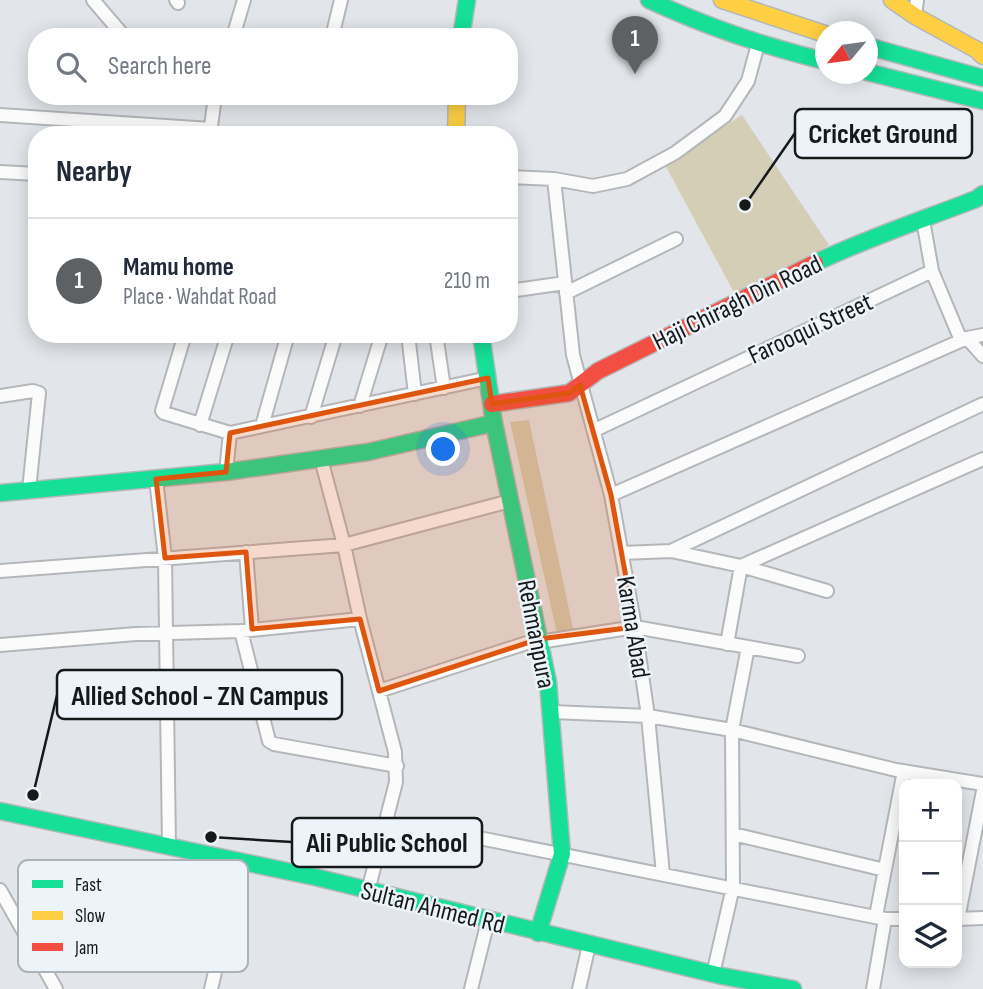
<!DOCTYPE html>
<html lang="en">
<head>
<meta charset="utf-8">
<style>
	:root { --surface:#fff; --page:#f2f2f3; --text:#1f2937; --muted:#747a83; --line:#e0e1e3; --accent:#5d6163 }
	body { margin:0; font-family:"Sofia Sans Condensed",sans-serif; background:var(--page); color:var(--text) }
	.controls { position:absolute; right:21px; bottom:21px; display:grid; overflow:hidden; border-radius:14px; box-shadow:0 4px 18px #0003 }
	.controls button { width:63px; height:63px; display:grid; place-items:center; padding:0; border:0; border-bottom:2px solid var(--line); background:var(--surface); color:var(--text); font:35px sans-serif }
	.compass { position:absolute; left:815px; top:21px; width:63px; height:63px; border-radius:50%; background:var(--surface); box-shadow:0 4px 18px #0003; rotate:241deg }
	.you { position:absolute; left:444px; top:450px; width:24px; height:24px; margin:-18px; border:5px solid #fff; border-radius:50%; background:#1a73e8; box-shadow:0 0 0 10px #1a73e833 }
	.badge { display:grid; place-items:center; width:46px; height:46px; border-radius:50%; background:var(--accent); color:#fff; font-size:23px; font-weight:700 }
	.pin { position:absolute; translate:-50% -58px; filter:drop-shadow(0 2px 4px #0008) }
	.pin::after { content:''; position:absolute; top:37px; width:24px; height:21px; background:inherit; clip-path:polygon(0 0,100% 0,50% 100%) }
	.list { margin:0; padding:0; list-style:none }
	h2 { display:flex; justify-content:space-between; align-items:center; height:91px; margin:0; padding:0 28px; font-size:30px }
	h2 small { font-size:23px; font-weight:400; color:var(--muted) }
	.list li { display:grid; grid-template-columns:46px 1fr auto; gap:21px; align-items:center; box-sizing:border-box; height:126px; padding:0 28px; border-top:2px solid var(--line) }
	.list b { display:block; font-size:26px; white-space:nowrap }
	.list p { margin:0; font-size:23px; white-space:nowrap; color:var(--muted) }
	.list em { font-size:23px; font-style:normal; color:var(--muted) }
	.icon { flex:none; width:38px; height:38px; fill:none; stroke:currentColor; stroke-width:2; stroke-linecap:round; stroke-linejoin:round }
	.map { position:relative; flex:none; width:983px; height:989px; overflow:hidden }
	.search { position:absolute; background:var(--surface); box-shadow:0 4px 18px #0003; left:28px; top:28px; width:490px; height:77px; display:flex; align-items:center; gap:18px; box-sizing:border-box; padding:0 24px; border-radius:28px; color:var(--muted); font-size:26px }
	.panel { position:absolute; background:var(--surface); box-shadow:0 4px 18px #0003; left:28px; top:126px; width:490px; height:217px; border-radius:28px }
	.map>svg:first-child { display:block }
</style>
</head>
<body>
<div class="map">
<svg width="983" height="989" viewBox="0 0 983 989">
	<rect width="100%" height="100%" fill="#e2e6ea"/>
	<path fill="#d3ceb5" d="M 742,115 L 829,245 L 737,298 L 665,165 Z
		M 529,420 L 574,633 L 557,634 L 510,422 Z"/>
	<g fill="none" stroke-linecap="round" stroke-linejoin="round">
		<defs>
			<path id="street" d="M 93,0 L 122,34
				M 176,0 L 178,3
				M 915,16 L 917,0
				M 233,37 L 244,0
				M 332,37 L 341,0
				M 0,115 L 211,129
				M 210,134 L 215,96
				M 0,172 L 37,174
				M 509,177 L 554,179 L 593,186 L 627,179 L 675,153 L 725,116 L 748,81 L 758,44
				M 554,179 L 573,355 L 611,495 L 635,627 L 648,716 L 663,874
				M 923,220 L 932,271
				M 509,291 L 565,283
				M 566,293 L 676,239
				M 185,334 L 162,411 L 164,413 L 230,433 L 488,378
				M 408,334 L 415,394
				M 436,334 L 444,388
				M 0,396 L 33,391 L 39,393 L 29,490
				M 360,406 L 382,334
				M 311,417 L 336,334
				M 200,425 L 228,334
				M 262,426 L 288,334
				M 595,430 L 932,271 L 960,338 L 967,338 L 983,356
				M 321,459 L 344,545 L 360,619 L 395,752 L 396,782 L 368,891
				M 226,472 L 230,433
				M 156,479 L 165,558 L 169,847
				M 611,495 L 967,338 L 983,335
				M 671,551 L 741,566 L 983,459
				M 246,552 L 252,629
				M 622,553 L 671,551 L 983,404
				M 0,571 L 344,545 L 510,501
				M 241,631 L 269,741 L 274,744 L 397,766
				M 539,642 L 635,627 L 798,656
				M 727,644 L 741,566 L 827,591
				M 0,645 L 136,634 L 241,631 L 360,619
				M 379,691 L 539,639
				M 552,712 L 648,716 L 732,730 L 896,770 L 983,784
				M 449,832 L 885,919 L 904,919
				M 733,834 L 885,870
				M 0,890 L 56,989
				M 876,916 L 904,771
				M 957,919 L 983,918
				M 958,919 L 983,791
				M 713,974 L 733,887 L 732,730 L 748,647
				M 211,989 L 241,862
				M 471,989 L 488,921
				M 579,989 L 589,945
				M 873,989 L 885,919"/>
			<path id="fast" d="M 649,0 C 710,28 761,45 825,61
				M 461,37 L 467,0
				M 867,46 L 983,78
				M 867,72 L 983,101
				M 815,263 C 867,238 922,220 976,199 L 983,194
				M 481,334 L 494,423 L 548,682 L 562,854 L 538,933
				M 0,493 L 226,472 L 368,452 L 494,423
				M 0,811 L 315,877 L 722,976 L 793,989"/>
			<path id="slow" d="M 722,0 L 825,34
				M 892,0 L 915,16 L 977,50 L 983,56
				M 456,135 L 457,96"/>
			<path id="jam" d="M 492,404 L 569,393 L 598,371 L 815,263"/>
		</defs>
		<use href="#street" stroke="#b4b7ba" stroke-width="16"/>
		<use href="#fast" stroke="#b4b7ba" stroke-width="19"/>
		<use href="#slow" stroke="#b4b7ba" stroke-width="19"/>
		<use href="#jam" stroke="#b4b7ba" stroke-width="19"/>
		<use href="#street" stroke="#fbfbfc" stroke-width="12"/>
		<use href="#fast" stroke="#16e098" stroke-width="16"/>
		<use href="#slow" stroke="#ffcf43" stroke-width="16"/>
		<use href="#jam" stroke="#f24e42" stroke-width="16"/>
	</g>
	<path fill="#de560d" fill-opacity="0.2" stroke="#de560d" stroke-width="5" stroke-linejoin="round" d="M 488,378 L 492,404 L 569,393 L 580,385 L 611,495 L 635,627 L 539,639 L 379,691 L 360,619 L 252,629 L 246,552 L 165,558 L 156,479 L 226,472 L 230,433 Z"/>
	<g text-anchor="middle" stroke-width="5" stroke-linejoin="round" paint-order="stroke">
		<g font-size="26" fill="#16191a" stroke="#ecf4fa">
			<text transform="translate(737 302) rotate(-26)" y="9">Haji Chiragh Din Road</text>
			<text transform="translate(810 328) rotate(-25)" y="9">Farooqui Street</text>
			<text transform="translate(634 627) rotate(81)" y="9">Karma Abad</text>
			<text transform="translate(537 634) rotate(79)" y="9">Rehmanpura</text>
			<text transform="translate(433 907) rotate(14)" y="9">Sultan Ahmed Rd</text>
		</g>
	</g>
	<rect x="18" y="860" width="230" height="112" rx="10" fill="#ecf4fa" stroke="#acb2b7" stroke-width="2"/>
	<rect x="32" y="880" width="31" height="8" fill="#16e098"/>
	<rect x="32" y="911" width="31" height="9" fill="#ffcf43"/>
	<rect x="32" y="943" width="31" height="8" fill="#f24e42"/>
	<g font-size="19" fill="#16191a">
		<text x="75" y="891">Fast</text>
		<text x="75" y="922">Slow</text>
		<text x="75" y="954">Jam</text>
	</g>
	<path fill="none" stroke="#16191a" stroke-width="2.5" d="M745 205L795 133M33 795L57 695M211 837L292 842"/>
	<g fill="#16191a" stroke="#ecf4fa" stroke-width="2.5">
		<circle cx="745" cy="205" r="7"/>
		<circle cx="33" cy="795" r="7"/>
		<circle cx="211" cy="837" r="7"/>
	</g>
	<g fill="#ecf4fa" stroke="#16191a" stroke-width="2.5">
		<rect x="795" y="109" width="177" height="49" rx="7"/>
		<rect x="57" y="670" width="285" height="49" rx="7"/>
		<rect x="292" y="818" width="190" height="49" rx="7"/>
	</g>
	<g font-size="28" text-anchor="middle" font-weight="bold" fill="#16191a">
		<text x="883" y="143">Cricket Ground</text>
		<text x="200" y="705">Allied School - ZN Campus</text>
		<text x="387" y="852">Ali Public School</text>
	</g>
</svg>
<div class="controls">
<button>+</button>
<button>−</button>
<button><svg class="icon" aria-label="layers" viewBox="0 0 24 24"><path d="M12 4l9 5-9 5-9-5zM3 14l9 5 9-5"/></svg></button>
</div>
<svg class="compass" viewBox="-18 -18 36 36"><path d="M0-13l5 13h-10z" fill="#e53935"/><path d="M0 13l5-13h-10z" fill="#747a83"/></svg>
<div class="you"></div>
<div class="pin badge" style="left:635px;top:74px">1</div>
<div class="search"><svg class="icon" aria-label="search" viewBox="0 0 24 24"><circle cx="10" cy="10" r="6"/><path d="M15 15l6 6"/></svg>Search here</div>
<section class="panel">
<h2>Nearby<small></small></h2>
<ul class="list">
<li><span class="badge">1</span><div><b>Mamu home</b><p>Place · Wahdat Road</p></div><em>210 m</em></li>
</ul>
</section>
</div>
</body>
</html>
